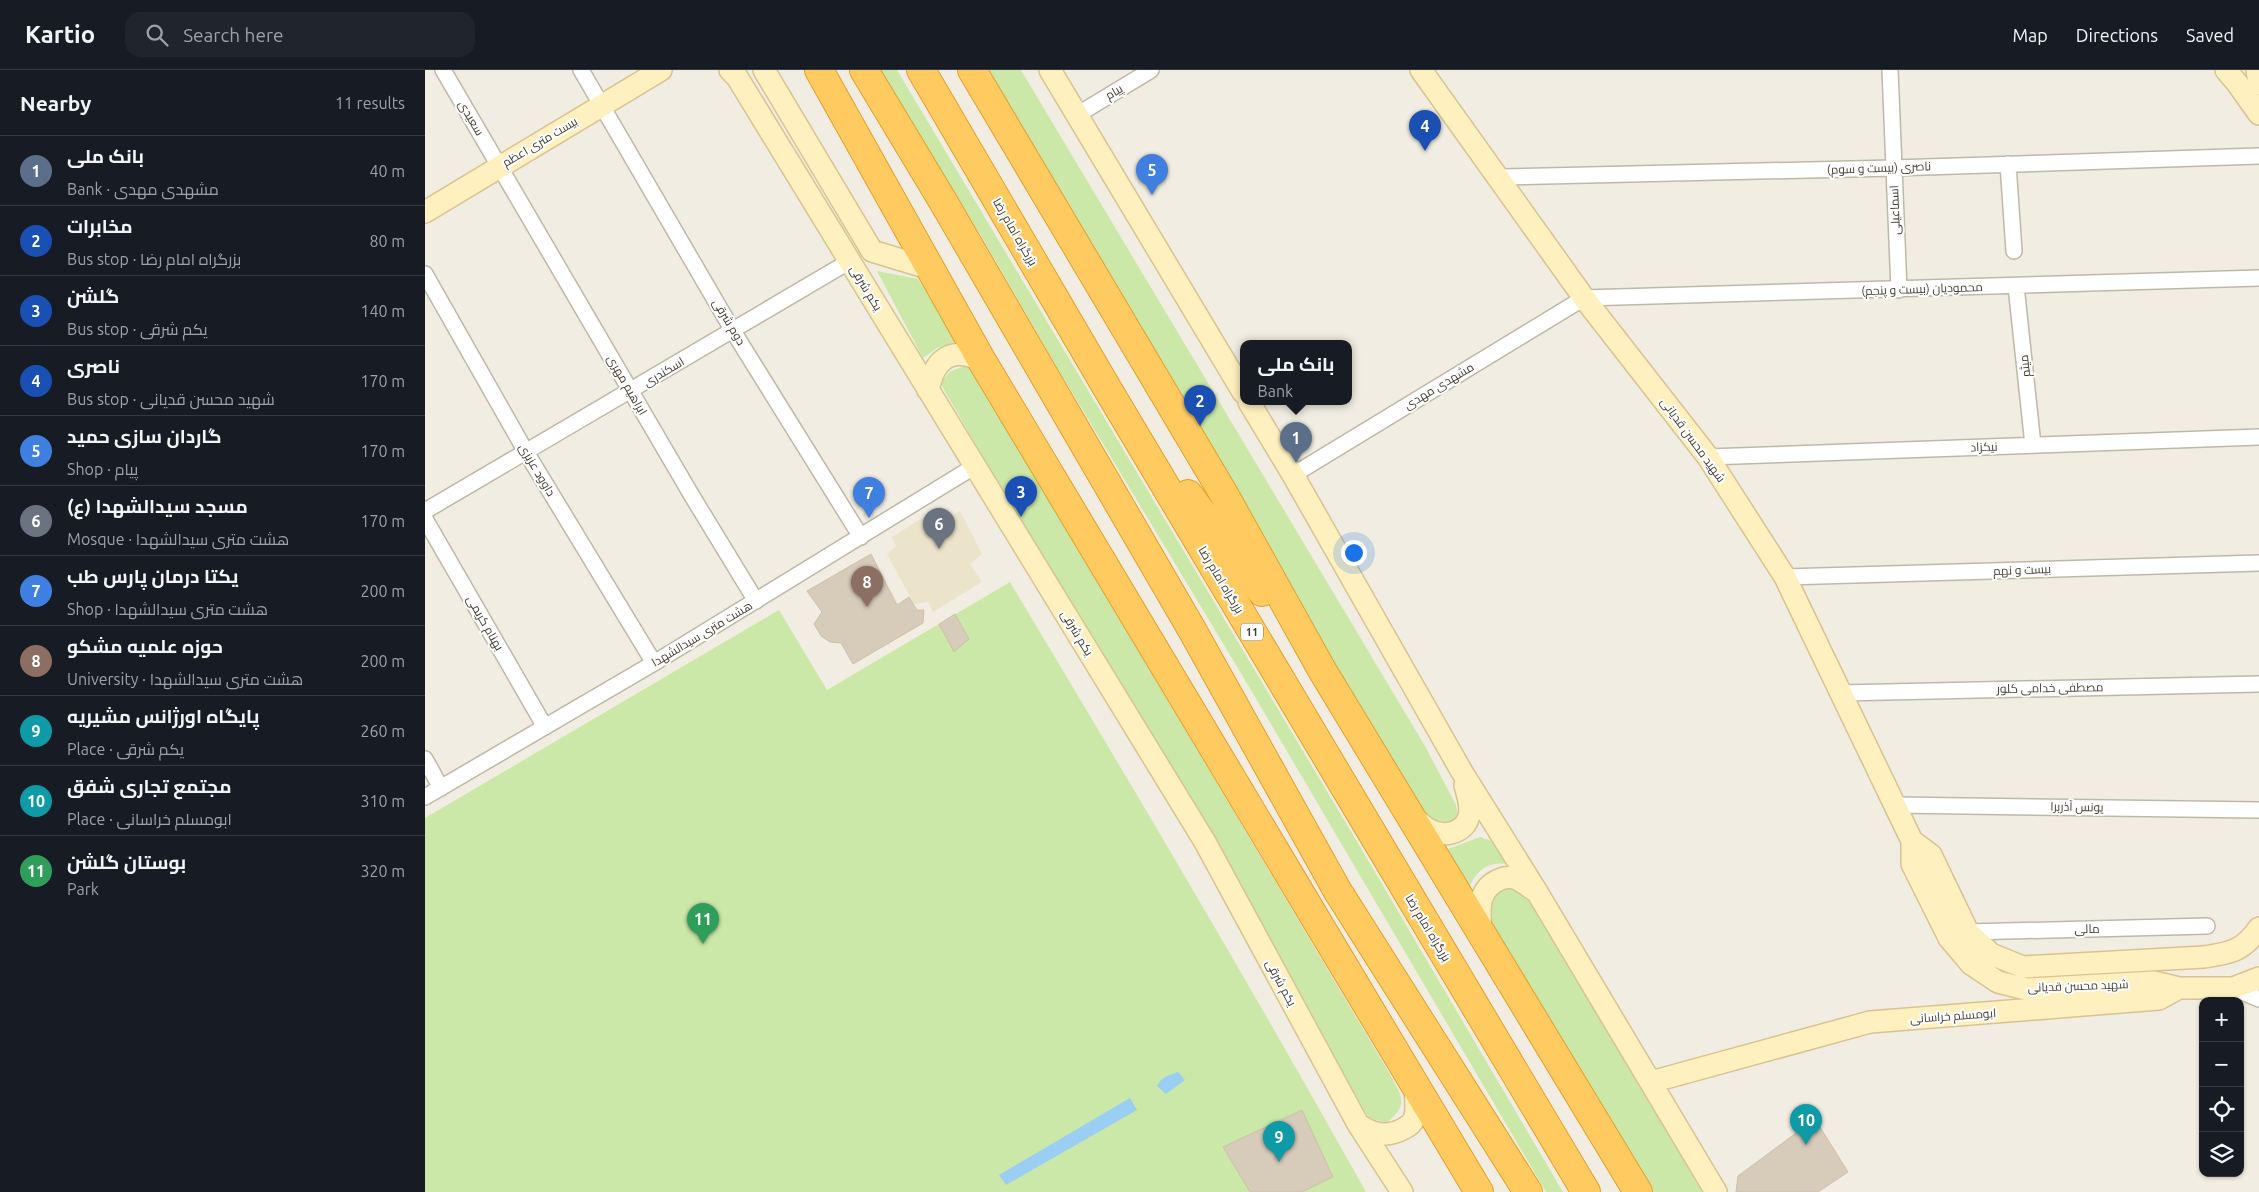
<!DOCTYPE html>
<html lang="en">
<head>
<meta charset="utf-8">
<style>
	:root { --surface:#171b24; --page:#20242c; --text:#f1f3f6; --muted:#9ea1a6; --line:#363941; --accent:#ff310c }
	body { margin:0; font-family:Ubuntu,Cairo,sans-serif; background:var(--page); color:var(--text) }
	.controls { position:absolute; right:15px; bottom:15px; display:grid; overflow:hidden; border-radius:10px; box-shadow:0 1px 4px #0004 }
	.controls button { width:45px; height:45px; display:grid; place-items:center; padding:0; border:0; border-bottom:1px solid var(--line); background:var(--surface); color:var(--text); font:25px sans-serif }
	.you { position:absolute; left:928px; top:482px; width:18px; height:18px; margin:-12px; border:4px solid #fff; border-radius:50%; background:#1a73e8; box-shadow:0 0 0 8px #1a73e833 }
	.badge { display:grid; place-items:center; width:32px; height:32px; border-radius:50%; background:var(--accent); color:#fff; font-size:16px; font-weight:700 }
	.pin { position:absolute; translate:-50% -41px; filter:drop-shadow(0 1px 2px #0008) }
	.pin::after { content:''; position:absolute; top:26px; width:18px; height:15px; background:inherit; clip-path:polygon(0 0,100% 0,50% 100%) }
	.popup { position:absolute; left:815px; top:270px; width:112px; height:65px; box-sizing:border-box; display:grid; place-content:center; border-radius:10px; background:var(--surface); filter:drop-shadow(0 1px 4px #0005); font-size:16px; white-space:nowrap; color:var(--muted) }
	.popup b { font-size:19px; color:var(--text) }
	.popup::after { content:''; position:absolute; left:50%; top:100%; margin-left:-10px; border:10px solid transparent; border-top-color:var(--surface) }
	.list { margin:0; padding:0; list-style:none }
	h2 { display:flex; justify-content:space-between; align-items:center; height:65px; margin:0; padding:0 20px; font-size:21px }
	h2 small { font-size:16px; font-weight:400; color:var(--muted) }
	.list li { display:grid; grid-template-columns:32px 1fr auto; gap:15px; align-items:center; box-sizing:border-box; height:70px; padding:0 20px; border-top:1px solid var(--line) }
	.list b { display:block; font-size:19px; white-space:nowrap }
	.list p { margin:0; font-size:16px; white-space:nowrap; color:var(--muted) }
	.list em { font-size:16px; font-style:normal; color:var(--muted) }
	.icon { flex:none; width:28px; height:28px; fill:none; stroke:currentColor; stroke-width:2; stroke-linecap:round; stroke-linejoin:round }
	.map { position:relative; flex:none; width:1834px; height:1122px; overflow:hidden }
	header { display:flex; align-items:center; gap:30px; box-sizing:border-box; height:70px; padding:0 25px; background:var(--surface); border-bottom:1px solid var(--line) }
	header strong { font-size:24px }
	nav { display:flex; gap:28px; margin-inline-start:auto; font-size:18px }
	.search { width:350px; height:45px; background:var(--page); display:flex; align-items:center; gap:12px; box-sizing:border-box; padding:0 18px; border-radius:15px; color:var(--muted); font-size:19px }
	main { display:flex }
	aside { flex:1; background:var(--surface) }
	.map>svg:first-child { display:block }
</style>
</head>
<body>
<header>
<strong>Kartio</strong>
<div class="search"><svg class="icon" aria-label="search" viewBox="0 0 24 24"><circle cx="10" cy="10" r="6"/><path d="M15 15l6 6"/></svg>Search here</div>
<nav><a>Map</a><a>Directions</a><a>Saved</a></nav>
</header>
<main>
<aside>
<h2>Nearby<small>11 results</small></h2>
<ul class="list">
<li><span class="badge" style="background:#5c6f8a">1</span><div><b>بانک ملی</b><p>Bank · مشهدی مهدی</p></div><em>40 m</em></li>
<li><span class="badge" style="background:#1a4fb4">2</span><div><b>مخابرات</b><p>Bus stop · بزرگراه امام رضا</p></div><em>80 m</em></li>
<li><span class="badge" style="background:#1a4fb4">3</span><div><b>گلشن</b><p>Bus stop · یکم شرقی</p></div><em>140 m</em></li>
<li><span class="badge" style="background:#1a4fb4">4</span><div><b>ناصری</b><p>Bus stop · شهید محسن قدیانی</p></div><em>170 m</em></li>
<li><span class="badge" style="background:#3f7fe0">5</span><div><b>گاردان سازی حمید</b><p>Shop · پیام</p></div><em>170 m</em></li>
<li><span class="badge" style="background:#6b7280">6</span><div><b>مسجد سیدالشهدا (ع)</b><p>Mosque · هشت متری سیدالشهدا</p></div><em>170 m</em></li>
<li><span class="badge" style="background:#3f7fe0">7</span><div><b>یکتا درمان پارس طب</b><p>Shop · هشت متری سیدالشهدا</p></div><em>200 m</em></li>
<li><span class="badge" style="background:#8d6e63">8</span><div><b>حوزه علمیه مشکو</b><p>University · هشت متری سیدالشهدا</p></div><em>200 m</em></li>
<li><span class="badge" style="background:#0f9aa8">9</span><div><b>پایگاه اورژانس مشیریه</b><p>Place · یکم شرقی</p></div><em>260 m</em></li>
<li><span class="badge" style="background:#0f9aa8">10</span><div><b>مجتمع تجاری شفق</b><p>Place · ابومسلم خراسانی</p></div><em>310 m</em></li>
<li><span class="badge" style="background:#2e9e5b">11</span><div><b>بوستان گلشن</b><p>Park</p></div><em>320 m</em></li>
</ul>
</aside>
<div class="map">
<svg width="1834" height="1122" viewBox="0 0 1834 1122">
	<rect width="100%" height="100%" fill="#f2ede2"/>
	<path fill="#ece3cb" d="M 516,436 L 525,447 L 535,441 L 557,484 L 545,494 L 557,512 L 508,542 L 503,532 L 489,534 L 462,484 L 471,476 L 467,467 Z"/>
	<path fill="#cbe8a8" d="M 456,0 L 472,0 L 937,780 L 1138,1122 L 1121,1122 L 823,615 L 633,299 L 559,171 Z
		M 560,0 L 596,0 L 1000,676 L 1031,735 L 1033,749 L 1015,757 L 1001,752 L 965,696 L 845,478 Z
		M 452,201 L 493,209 L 532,271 L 512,278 L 498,288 Z
		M 543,295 L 966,1006 C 978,1029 983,1034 962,1053 L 944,1048 L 515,313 L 526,301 Z
		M 585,512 C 706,714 826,916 941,1122 L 0,1122 L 0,748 L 354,540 L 402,620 Z
		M 1055,767 L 1070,772 L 1082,794 C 1062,791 1052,800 1044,818 L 1023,779 Z
		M 1078,814 L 1102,825 L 1277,1122 L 1226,1122 L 1062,846 L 1063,836 Z"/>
	<path fill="#9acef2" d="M 753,1002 L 760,1010 L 741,1024 L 732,1016 L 735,1011 L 742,1006 Z
		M 705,1028 L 712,1040 L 581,1115 L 574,1105 Z"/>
	<path fill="#d7cbba" stroke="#cfc0aa" d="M 446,484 L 472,535 L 484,527 L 492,540 L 499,540 L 498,553 L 428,594 L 416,573 L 405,572 L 396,566 L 389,554 L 397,542 L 382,521 Z
		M 530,544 L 544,569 L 529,582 L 514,554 Z
		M 877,1040 L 908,1107 L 877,1122 L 825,1122 L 798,1077 Z
		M 1390,1049 L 1423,1102 L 1393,1122 L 1311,1122 L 1313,1106 Z"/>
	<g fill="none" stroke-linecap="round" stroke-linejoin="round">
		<defs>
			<path id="street" d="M 18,0 L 267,426 L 331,531
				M 156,0 L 308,261 L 436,467
				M 1465,0 L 1474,220
				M 652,45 L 726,0
				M 1583,94 L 1589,181
				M 1074,107 L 1469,98 L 1834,86
				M 0,204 L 101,382 L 229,593
				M 1591,216 L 1608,375
				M 1283,387 L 1834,367
				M 868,405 L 1159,228 L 1834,208
				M 0,441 L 425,191
				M 0,449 L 120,657
				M 1360,507 L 1834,493
				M 1416,623 L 1834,614
				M 0,689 L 16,718
				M 0,727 L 229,593 L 550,396
				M 1470,735 L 1834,740
				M 1543,862 L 1782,856
				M 1808,918 L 1834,929"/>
			<path id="secondary" d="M 305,0 L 312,7 L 780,772 L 933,1054 C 947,1064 961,1068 978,1059 C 982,1057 987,1054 989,1049 C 993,1039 990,1027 990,1017
				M 339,0 L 447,181 L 503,198
				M 625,0 L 818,322
				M 996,0 L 1159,228 L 1283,387 L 1360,507 L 1487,771 L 1487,794 L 1524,868 L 1546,894 L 1573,912 L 1601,919 L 1729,912 L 1754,918
				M 1801,0 L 1812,13 L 1834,44
				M 1832,0 L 1834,14
				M 0,142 L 236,0
				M 503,320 C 510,288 526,276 557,291
				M 824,332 L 868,405 L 1037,702 L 1112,822 L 1291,1122
				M 988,747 C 993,751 998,756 1003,759 C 1018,768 1039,764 1044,746 C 1047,736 1042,724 1040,715
				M 1487,771 L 1506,785 L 1543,862 L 1566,884 L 1598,897 L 1779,887 C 1806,883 1818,881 1834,858
				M 1056,861 C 1054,840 1052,818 1076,809 C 1081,807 1089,807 1094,810 C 1100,813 1105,818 1111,821
				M 1226,1012 L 1445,952 L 1734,929 L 1754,918 L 1808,918 L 1834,908
				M 933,1054 L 977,1122"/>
			<path id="highway" d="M 394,0 L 557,291 L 1054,1122
				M 439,0 L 519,133 L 766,558 L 912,820 L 1103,1122
				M 496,0 L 682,318 L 1161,1122
				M 547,0 L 800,426 L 897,600 L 1213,1122
				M 763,424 L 837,522"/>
		</defs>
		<use href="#street" stroke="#c0b8a7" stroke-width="18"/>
		<use href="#secondary" stroke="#d7c491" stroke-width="24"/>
		<use href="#highway" stroke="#e39f2b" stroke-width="30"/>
		<use href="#street" stroke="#fff" stroke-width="15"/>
		<use href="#secondary" stroke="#fff0bf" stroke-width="21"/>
		<use href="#highway" stroke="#ffca60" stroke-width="28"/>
	</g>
	<g text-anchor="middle" stroke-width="4" stroke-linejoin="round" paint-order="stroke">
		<rect fill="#fff" stroke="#7b7770" stroke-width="1" x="816" y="553.5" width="22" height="17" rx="4"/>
		<g font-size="11" font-weight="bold" fill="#433d32">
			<text x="827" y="566">11</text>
		</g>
		<g font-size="12" fill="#433d32" stroke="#fff">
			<text transform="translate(689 22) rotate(-31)" y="4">پیام</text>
			<text transform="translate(46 48) rotate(60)" y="4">سعیدی</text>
			<text transform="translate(115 72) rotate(-31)" y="4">بیست متری اعظم</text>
			<text transform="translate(1454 98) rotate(-2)" y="4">ناصری (بیست و سوم)</text>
			<text transform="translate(1470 140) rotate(-92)" y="4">اسماعیلی</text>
			<text transform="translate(590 162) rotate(60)" y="4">بزرگراه امام رضا</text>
			<text transform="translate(441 218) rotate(59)" y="4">یکم شرقی</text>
			<text transform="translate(1497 219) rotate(-2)" y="4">محمودیان (بیست و پنجم)</text>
			<text transform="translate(304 252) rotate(59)" y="4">دوم شرقی</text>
			<text transform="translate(1600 296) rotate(-96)" y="4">میثم</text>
			<text transform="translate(239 302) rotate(-31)" y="4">اسکندری</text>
			<text transform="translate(202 315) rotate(60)" y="4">ابراهیم مهری</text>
			<text transform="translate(1014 316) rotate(-31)" y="4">مشهدی مهدی</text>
			<text transform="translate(1268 370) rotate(54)" y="4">شهید محسن قدیانی</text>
			<text transform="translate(1559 377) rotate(-2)" y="4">نیکزاد</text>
			<text transform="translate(112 400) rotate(59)" y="4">داوود عزیزی</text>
			<text transform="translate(1597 500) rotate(-2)" y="4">بیست و نهم</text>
			<text transform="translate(796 510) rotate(59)" y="4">بزرگراه امام رضا</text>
			<text transform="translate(60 553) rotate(60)" y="4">بهنام کریمی</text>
			<text transform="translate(652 563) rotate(59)" y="4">یکم شرقی</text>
			<text transform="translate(277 564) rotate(-31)" y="4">هشت متری سیدالشهدا</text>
			<text transform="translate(1625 618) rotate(-1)" y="4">مصطفی خدامی کلور</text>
			<text transform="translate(1652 737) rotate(1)" y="4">یونس آذربرا</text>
			<text transform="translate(1003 858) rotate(59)" y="4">بزرگراه امام رضا</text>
			<text transform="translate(1662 859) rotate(-1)" y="4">مالی</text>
			<text transform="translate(856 913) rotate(62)" y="4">یکم شرقی</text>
			<text transform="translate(1653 916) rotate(-2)" y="4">شهید محسن قدیانی</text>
			<text transform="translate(1528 946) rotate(-4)" y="4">ابومسلم خراسانی</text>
		</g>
	</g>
</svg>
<div class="controls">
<button>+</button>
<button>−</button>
<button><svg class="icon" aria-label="locate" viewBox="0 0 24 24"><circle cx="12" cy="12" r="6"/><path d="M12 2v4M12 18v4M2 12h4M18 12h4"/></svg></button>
<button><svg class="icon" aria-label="layers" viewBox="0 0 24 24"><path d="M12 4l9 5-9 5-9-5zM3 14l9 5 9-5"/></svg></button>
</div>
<div class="you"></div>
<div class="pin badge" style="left:871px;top:393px;background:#5c6f8a">1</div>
<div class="popup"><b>بانک ملی</b>Bank</div>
<div class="pin badge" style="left:775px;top:356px;background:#1a4fb4">2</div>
<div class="pin badge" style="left:596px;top:447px;background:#1a4fb4">3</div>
<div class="pin badge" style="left:1000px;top:81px;background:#1a4fb4">4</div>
<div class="pin badge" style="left:727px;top:125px;background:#3f7fe0">5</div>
<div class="pin badge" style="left:514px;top:479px;background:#6b7280">6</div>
<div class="pin badge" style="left:444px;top:448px;background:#3f7fe0">7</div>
<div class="pin badge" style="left:442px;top:537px;background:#8d6e63">8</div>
<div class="pin badge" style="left:854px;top:1092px;background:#0f9aa8">9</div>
<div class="pin badge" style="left:1381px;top:1075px;background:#0f9aa8">10</div>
<div class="pin badge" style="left:278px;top:874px;background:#2e9e5b">11</div>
</div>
</main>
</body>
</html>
